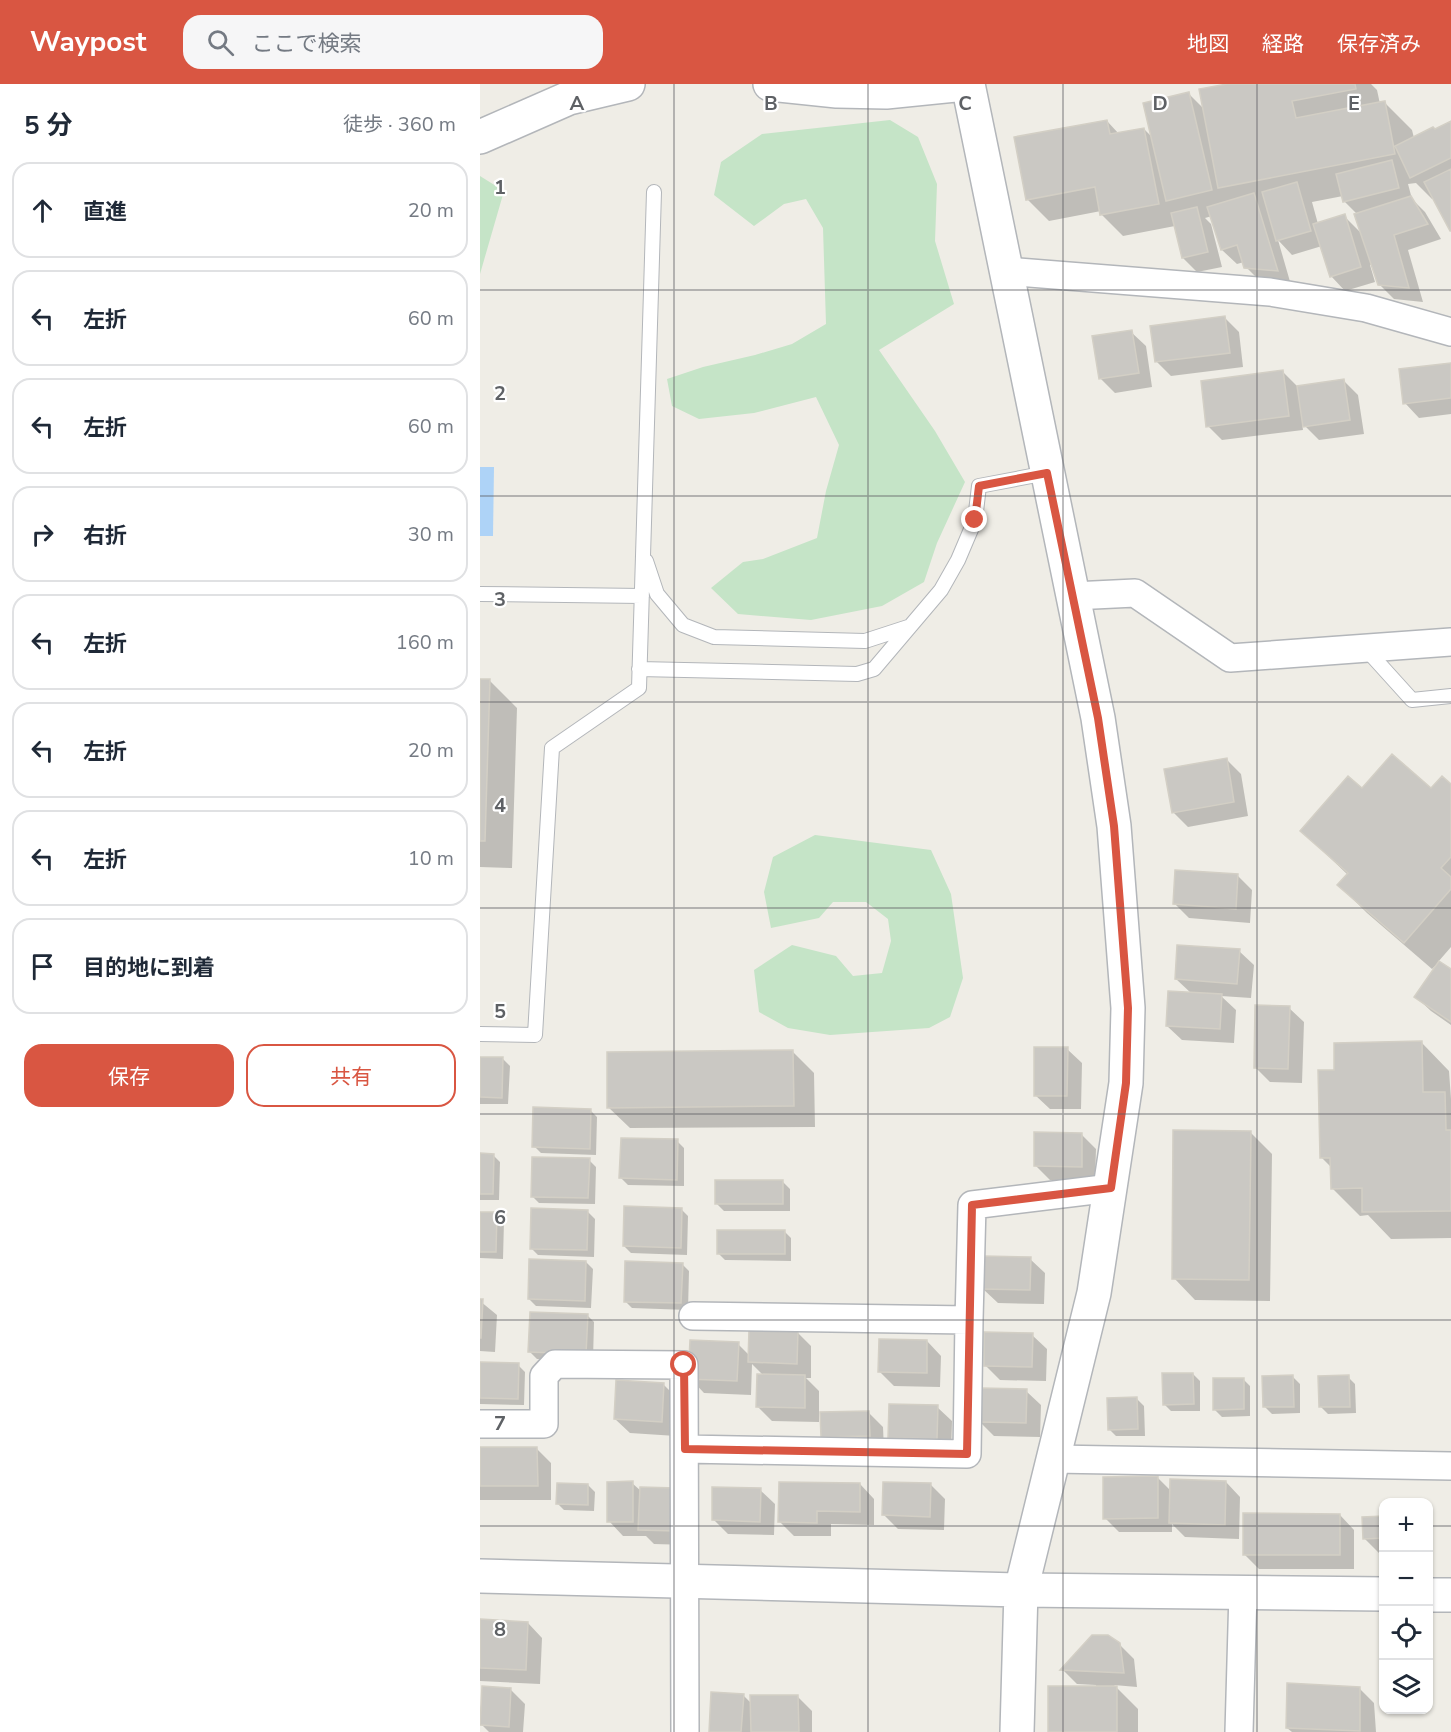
<!DOCTYPE html>
<html lang="ja">
<head>
<meta charset="utf-8">
<style>
	:root { --surface:#fff; --page:#f6f6f7; --text:#1f2937; --muted:#747a83; --line:#e0e1e3; --accent:#d95642 }
	body { margin:0; font-family:"Nunito Sans","Noto Sans JP",sans-serif; background:var(--page); color:var(--text) }
	.controls { position:absolute; right:18px; bottom:18px; display:grid; overflow:hidden; border-radius:12px; box-shadow:0 2px 4px #0004 }
	.controls button { width:54px; height:54px; display:grid; place-items:center; padding:0; border:0; border-bottom:2px solid var(--line); background:var(--surface); color:var(--text); font:30px sans-serif }
	.stop { position:absolute; width:18px; height:18px; margin:-14px; border:4px solid #d95642; border-radius:50%; background:#fff }
	.stop.end { background:#d95642; border-color:#fff; box-shadow:0 2px 6px #0008 }
	.list { margin:0; padding:0; list-style:none }
	h2 { display:flex; justify-content:space-between; align-items:center; height:78px; margin:0; padding:0 24px; font-size:26px }
	h2 small { font-size:20px; font-weight:400; color:var(--muted) }
	.list li { display:grid; grid-template-columns:39px 1fr auto; gap:18px; align-items:center; box-sizing:border-box; height:96px; margin:0 12px 12px; padding:0 12px; border:2px solid var(--line); border-radius:18px }
	.list b { display:block; font-size:22px; white-space:nowrap }
	.list em { font-size:20px; font-style:normal; color:var(--muted) }
	.actions { display:flex; gap:12px; padding:18px 24px }
	.actions a { flex:1; padding:14px 0; border:2px solid var(--accent); border-radius:18px; text-align:center; font-size:21px; color:var(--accent) }
	.actions .main { background:var(--accent); color:#fff }
	.icon { flex:none; width:33px; height:33px; fill:none; stroke:currentColor; stroke-width:2; stroke-linecap:round; stroke-linejoin:round }
	.map { position:relative; flex:none; width:971px; height:1648px; overflow:hidden }
	header { display:flex; align-items:center; gap:36px; box-sizing:border-box; height:84px; padding:0 30px; background:var(--accent); color:#fff }
	header strong { font-size:28px }
	nav { display:flex; gap:33px; margin-inline-start:auto; font-size:21px }
	.search { width:420px; height:54px; background:var(--page); display:flex; align-items:center; gap:15px; box-sizing:border-box; padding:0 21px; border-radius:18px; color:var(--muted); font-size:22px }
	main { display:flex }
	aside { flex:1; background:var(--surface) }
	.map>svg:first-child { display:block }
</style>
</head>
<body>
<header>
<strong>Waypost</strong>
<div class="search"><svg class="icon" aria-label="search" viewBox="0 0 24 24"><circle cx="10" cy="10" r="6"/><path d="M15 15l6 6"/></svg>ここで検索</div>
<nav><a>地図</a><a>経路</a><a>保存済み</a></nav>
</header>
<main>
<aside>
<h2>5 分<small>徒歩 · 360 m</small></h2>
<ul class="list">
<li><svg class="icon" aria-label="ahead" viewBox="0 0 24 24"><path d="M12 20V5M6 11l6-6 6 6"/></svg><div><b>直進</b></div><em>20 m</em></li>
<li><svg class="icon" aria-label="left" viewBox="0 0 24 24"><path d="M17 20v-9H6M10 6l-5 5 5 5"/></svg><div><b>左折</b></div><em>60 m</em></li>
<li><svg class="icon" aria-label="left" viewBox="0 0 24 24"><path d="M17 20v-9H6M10 6l-5 5 5 5"/></svg><div><b>左折</b></div><em>60 m</em></li>
<li><svg class="icon" aria-label="right" viewBox="0 0 24 24"><path d="M7 20v-9h11M14 6l5 5-5 5"/></svg><div><b>右折</b></div><em>30 m</em></li>
<li><svg class="icon" aria-label="left" viewBox="0 0 24 24"><path d="M17 20v-9H6M10 6l-5 5 5 5"/></svg><div><b>左折</b></div><em>160 m</em></li>
<li><svg class="icon" aria-label="left" viewBox="0 0 24 24"><path d="M17 20v-9H6M10 6l-5 5 5 5"/></svg><div><b>左折</b></div><em>20 m</em></li>
<li><svg class="icon" aria-label="left" viewBox="0 0 24 24"><path d="M17 20v-9H6M10 6l-5 5 5 5"/></svg><div><b>左折</b></div><em>10 m</em></li>
<li><svg class="icon" aria-label="arrive" viewBox="0 0 24 24"><path d="M6 21V4h12l-3 4 3 4H6"/></svg><div><b>目的地に到着</b></div></li>
</ul>
<div class="actions"><a class="main">保存</a><a>共有</a></div>
</aside>
<div class="map">
<svg width="971" height="1648" viewBox="0 0 971 1648">
	<rect width="100%" height="100%" fill="#efede6"/>
	<path fill="#c5e4c7" d="M 410,36 L 438,53 L 457,100 L 455,157 L 474,220 L 399,266 L 455,347 L 485,398 L 457,459 L 444,498 L 402,522 L 331,536 L 258,530 L 231,504 L 263,478 L 283,475 L 337,454 L 346,407 L 359,361 L 336,313 L 274,329 L 219,335 L 192,322 L 187,295 L 223,283 L 275,271 L 312,260 L 346,240 L 343,144 L 326,115 L 304,120 L 274,142 L 234,111 L 241,78 L 282,50 Z
		M 0,92 L 24,107 L 0,190 Z
		M 335,751 L 451,766 L 471,810 L 483,894 L 470,933 L 449,944 L 350,951 L 308,944 L 279,928 L 274,886 L 312,861 L 356,872 L 373,892 L 402,889 L 411,857 L 408,835 L 386,818 L 353,818 L 339,834 L 291,844 L 284,808 L 293,773 Z"/>
	<path fill="#aed3f7" d="M 0,383 L 14,383 L 13,452 L 0,452 Z"/>
	<path fill="#0003" fill-rule="evenodd" d="M 755,0 L 891,0 L 897,6 L 900,20 L 905,19 L 932,46 L 934,54 L 971,39 L 971,146 L 954,114 L 952,115 L 936,99 L 928,100 L 932,115 L 945,128 L 961,155 L 928,166 L 943,218 L 914,215 L 899,200 L 892,180 L 890,181 L 895,198 L 865,207 L 851,192 L 842,162 L 812,171 L 798,156 L 811,201 L 781,198 L 766,183 L 764,178 L 757,180 L 742,166 L 732,132 L 725,134 L 731,140 L 742,183 L 717,188 L 703,174 L 695,142 L 643,152 L 622,131 L 621,127 L 569,137 L 547,115 L 627,37 L 639,50 L 664,45 L 673,54 L 709,10 L 725,26 ZM 863,112 L 864,117 L 877,130 L 881,149 L 864,132 L 838,140 L 832,118 Z
		M 744,233 L 759,248 L 763,283 L 691,292 L 676,277 Z
		M 651,248 L 666,262 L 672,303 L 635,309 L 620,294 Z
		M 971,280 L 971,330 L 939,334 L 925,319 Z
		M 803,288 L 817,302 L 864,297 L 878,311 L 884,350 L 839,356 L 822,339 L 823,346 L 742,356 L 728,342 Z
		M 0,596 L 9,596 L 37,624 L 32,784 L 0,783 Z
		M 747,676 L 761,690 L 768,732 L 708,743 L 693,728 Z
		M 971,702 L 971,863 L 958,878 L 971,887 L 971,941 L 951,927 L 936,913 L 958,881 L 957,880 L 952,885 L 887,829 L 859,801 L 868,791 L 822,747 L 882,706 L 951,706 Z
		M 758,792 L 772,806 L 770,839 L 709,834 L 695,820 Z
		M 759,867 L 774,881 L 771,914 L 741,912 L 756,926 L 754,959 L 702,956 L 687,942 L 712,910 L 696,895 Z
		M 809,924 L 824,938 L 822,999 L 790,998 L 775,983 Z
		M 942,959 L 969,987 L 971,1015 L 971,1154 L 911,1155 L 888,1131 L 880,1132 L 852,1104 L 852,1084 L 841,1073 L 856,987 Z
		M 587,965 L 602,979 L 601,1025 L 570,1025 L 555,1011 Z
		M 313,968 L 334,989 L 335,1043 L 150,1044 L 128,1023 Z
		M 0,974 L 23,975 L 30,982 L 28,1020 L 0,1020 Z
		M 110,1026 L 117,1033 L 116,1071 L 61,1069 L 54,1062 Z
		M 770,1048 L 792,1070 L 790,1217 L 715,1216 L 694,1194 Z
		M 602,1051 L 616,1065 L 615,1096 L 570,1096 L 555,1081 Z
		M 197,1057 L 204,1064 L 204,1102 L 148,1101 L 141,1094 Z
		M 0,1071 L 13,1071 L 20,1078 L 19,1116 L 0,1116 Z
		M 109,1076 L 116,1083 L 115,1120 L 59,1119 L 52,1112 Z
		M 303,1098 L 310,1105 L 310,1127 L 244,1127 L 237,1120 Z
		M 201,1125 L 208,1132 L 207,1171 L 151,1169 L 144,1162 Z
		M 108,1128 L 115,1135 L 114,1173 L 58,1171 L 51,1164 Z
		M 0,1129 L 17,1130 L 24,1137 L 23,1175 L 0,1174 Z
		M 304,1147 L 311,1154 L 311,1177 L 245,1176 L 238,1169 Z
		M 550,1175 L 565,1189 L 564,1220 L 518,1219 L 503,1205 Z
		M 106,1178 L 113,1185 L 111,1224 L 56,1222 L 49,1215 Z
		M 202,1180 L 209,1187 L 208,1226 L 152,1224 L 145,1217 Z
		M 0,1217 L 17,1231 L 15,1268 L 0,1267 Z
		M 107,1231 L 114,1238 L 113,1276 L 57,1275 L 50,1268 Z
		M 317,1248 L 331,1262 L 331,1294 L 326,1294 L 339,1307 L 339,1338 L 292,1337 L 278,1323 L 284,1292 L 272,1280 L 271,1311 L 224,1309 L 210,1294 L 258,1260 L 270,1272 Z
		M 552,1251 L 567,1265 L 566,1297 L 520,1296 L 505,1281 Z
		M 447,1257 L 461,1272 L 460,1303 L 414,1302 L 400,1288 Z
		M 0,1280 L 38,1281 L 45,1288 L 44,1321 L 0,1320 Z
		M 713,1290 L 720,1297 L 720,1327 L 691,1327 L 684,1320 Z
		M 813,1293 L 820,1300 L 820,1329 L 792,1330 L 785,1323 Z
		M 868,1293 L 875,1300 L 876,1329 L 848,1330 L 841,1323 Z
		M 763,1295 L 770,1302 L 770,1332 L 742,1333 L 735,1326 Z
		M 183,1300 L 198,1315 L 196,1352 L 150,1349 L 135,1335 Z
		M 546,1307 L 561,1321 L 560,1353 L 514,1352 L 499,1337 Z
		M 657,1315 L 664,1322 L 665,1352 L 636,1352 L 629,1345 Z
		M 457,1323 L 472,1337 L 471,1369 L 425,1368 L 410,1353 Z
		M 389,1329 L 403,1343 L 404,1366 L 357,1367 L 342,1353 Z
		M 56,1364 L 71,1379 L 71,1416 L 0,1416 L 0,1365 Z
		M 677,1393 L 691,1407 L 746,1398 L 760,1413 L 759,1455 L 705,1453 L 692,1440 L 692,1448 L 639,1448 L 625,1434 Z
		M 152,1399 L 161,1407 L 209,1461 L 174,1460 L 166,1452 L 143,1452 L 129,1437 Z
		M 380,1400 L 394,1415 L 394,1441 L 351,1440 L 351,1452 L 314,1452 L 299,1437 Z
		M 450,1400 L 465,1415 L 464,1446 L 418,1445 L 403,1430 Z
		M 108,1401 L 115,1408 L 114,1427 L 84,1426 L 77,1419 Z
		M 280,1406 L 295,1420 L 294,1451 L 248,1450 L 233,1435 Z
		M 860,1431 L 874,1446 L 874,1485 L 779,1485 L 764,1470 Z
		M 904,1433 L 904,1469 L 899,1469 L 884,1454 Z
		M 0,1537 L 48,1539 L 62,1554 L 60,1600 L 0,1597 Z
		M 639,1560 L 654,1575 L 657,1603 L 634,1601 L 658,1625 L 658,1648 L 570,1648 L 616,1603 L 616,1601 L 597,1600 L 583,1586 Z
		M 30,1605 L 45,1620 L 43,1648 L 9,1648 L 1,1640 Z
		M 880,1605 L 894,1619 L 896,1648 L 812,1648 L 807,1644 Z
		M 263,1611 L 272,1620 L 317,1612 L 332,1627 L 332,1648 L 230,1648 Z"/>
	<path fill="#cac8c3" stroke="#d3cfc5" stroke-width="1.5" d="M 747,0 L 875,0 L 876,5 L 812,17 L 816,34 L 905,17 L 915,70 L 738,104 L 719,5 Z
		M 709,8 L 732,106 L 686,117 L 663,19 Z
		M 627,36 L 630,50 L 664,44 L 679,120 L 620,131 L 615,103 L 546,116 L 534,53 Z
		M 971,37 L 971,74 L 930,94 L 915,62 L 953,43 L 955,45 Z
		M 912,76 L 919,104 L 863,118 L 856,90 Z
		M 971,85 L 971,147 L 970,147 L 944,98 Z
		M 817,98 L 831,147 L 796,157 L 782,108 Z
		M 774,109 L 798,187 L 764,184 L 757,161 L 741,166 L 727,123 Z
		M 931,112 L 948,140 L 914,151 L 929,204 L 898,201 L 874,130 Z
		M 717,123 L 728,168 L 702,174 L 691,129 Z
		M 865,130 L 881,183 L 850,193 L 833,140 Z
		M 745,232 L 750,269 L 675,278 L 670,242 Z
		M 652,246 L 659,289 L 619,295 L 612,252 Z
		M 971,279 L 971,314 L 923,320 L 919,285 Z
		M 803,286 L 809,332 L 726,343 L 721,297 Z
		M 864,295 L 870,336 L 823,343 L 817,302 Z
		M 0,595 L 10,595 L 5,757 L 0,757 Z
		M 912,670 L 951,704 L 962,692 L 971,700 L 971,773 L 961,784 L 971,793 L 971,805 L 924,859 L 857,801 L 868,789 L 820,747 L 868,692 L 882,704 Z
		M 747,674 L 754,718 L 692,729 L 684,685 Z
		M 695,786 L 758,790 L 756,825 L 693,820 Z
		M 697,861 L 760,865 L 757,900 L 695,895 Z
		M 959,877 L 971,885 L 971,938 L 934,913 Z
		M 688,907 L 742,910 L 740,945 L 686,942 Z
		M 775,921 L 810,922 L 808,985 L 774,984 Z
		M 942,957 L 943,1008 L 965,1008 L 966,1046 L 971,1046 L 971,1127 L 882,1128 L 882,1104 L 851,1105 L 850,1074 L 840,1074 L 838,986 L 854,986 L 854,959 Z
		M 554,963 L 588,963 L 587,1012 L 554,1012 Z
		M 313,966 L 314,1022 L 127,1024 L 127,968 Z
		M 0,973 L 23,973 L 22,1014 L 0,1013 Z
		M 53,1023 L 111,1025 L 110,1065 L 52,1063 Z
		M 693,1046 L 771,1047 L 769,1196 L 692,1195 Z
		M 554,1048 L 602,1049 L 602,1083 L 554,1082 Z
		M 141,1054 L 198,1055 L 197,1096 L 139,1094 Z
		M 0,1069 L 14,1070 L 13,1110 L 0,1110 Z
		M 52,1073 L 110,1074 L 108,1114 L 51,1113 Z
		M 235,1096 L 303,1096 L 303,1120 L 235,1120 Z
		M 144,1122 L 202,1124 L 201,1164 L 143,1162 Z
		M 51,1124 L 108,1126 L 107,1166 L 50,1165 Z
		M 0,1128 L 17,1128 L 16,1168 L 0,1168 Z
		M 237,1146 L 305,1146 L 305,1170 L 237,1170 Z
		M 502,1172 L 551,1173 L 550,1206 L 502,1205 Z
		M 49,1175 L 106,1177 L 105,1217 L 48,1215 Z
		M 145,1177 L 203,1179 L 201,1219 L 144,1218 Z
		M 0,1215 L 3,1215 L 1,1254 L 0,1254 Z
		M 50,1228 L 108,1230 L 106,1270 L 48,1268 Z
		M 269,1245 L 318,1246 L 317,1280 L 268,1278 Z
		M 504,1248 L 553,1249 L 552,1283 L 504,1282 Z
		M 399,1255 L 447,1256 L 447,1289 L 398,1288 Z
		M 210,1256 L 259,1258 L 257,1297 L 208,1295 Z
		M 0,1278 L 39,1279 L 38,1315 L 0,1314 Z
		M 682,1289 L 713,1289 L 714,1320 L 683,1321 Z
		M 277,1290 L 325,1291 L 325,1324 L 276,1323 Z
		M 813,1291 L 814,1323 L 783,1323 L 782,1292 Z
		M 869,1291 L 870,1323 L 839,1323 L 838,1292 Z
		M 733,1294 L 764,1294 L 764,1325 L 733,1326 Z
		M 136,1296 L 184,1299 L 182,1338 L 134,1335 Z
		M 499,1304 L 547,1305 L 546,1339 L 498,1338 Z
		M 657,1313 L 658,1345 L 628,1346 L 627,1314 Z
		M 409,1320 L 458,1321 L 457,1355 L 408,1354 Z
		M 389,1327 L 390,1352 L 341,1353 L 340,1328 Z
		M 0,1363 L 57,1363 L 58,1402 L 0,1402 Z
		M 678,1392 L 678,1434 L 623,1435 L 623,1393 Z
		M 690,1395 L 746,1397 L 745,1441 L 689,1439 Z
		M 153,1397 L 153,1438 L 127,1438 L 127,1398 Z
		M 299,1398 L 380,1399 L 380,1428 L 337,1427 L 337,1439 L 298,1438 Z
		M 403,1398 L 451,1399 L 450,1433 L 402,1431 Z
		M 77,1399 L 108,1400 L 108,1421 L 76,1420 Z
		M 160,1403 L 196,1404 L 195,1447 L 158,1446 Z
		M 232,1403 L 281,1404 L 280,1438 L 232,1436 Z
		M 763,1429 L 860,1430 L 860,1471 L 763,1471 Z
		M 904,1432 L 904,1454 L 883,1455 L 882,1433 Z
		M 0,1535 L 48,1538 L 46,1586 L 0,1584 Z
		M 612,1551 L 628,1551 L 640,1559 L 644,1589 L 580,1586 Z
		M 807,1599 L 880,1603 L 880,1647 L 806,1644 Z
		M 2,1602 L 31,1604 L 29,1643 L 0,1641 Z
		M 568,1602 L 637,1602 L 637,1648 L 568,1648 Z
		M 231,1608 L 264,1610 L 261,1648 L 229,1648 Z
		M 270,1611 L 318,1611 L 319,1648 L 271,1648 Z"/>
	<g fill="none" stroke-linecap="round" stroke-linejoin="round">
		<defs>
			<path id="service" d="M 166,477 L 177,510 L 203,541 L 234,553 L 385,557 L 428,543
				M 0,510 L 162,512
				M 885,564 L 932,616 L 971,612
				M 159,585 L 377,590 L 394,585 L 461,506 L 478,476 L 495,436 L 499,402 L 567,389
				M 0,950 L 55,951 L 72,664 L 159,604 L 174,108"/>
			<path id="minor" d="M 525,187 L 790,208 L 886,224 L 971,248
				M 593,512 L 655,509 L 750,574 L 971,558
				M 489,1236 L 492,1121 L 631,1104
				M 0,1340 L 64,1340 L 64,1292 L 75,1280 L 204,1281 L 205,1648
				M 205,1365 L 487,1370 L 489,1236 L 213,1232
				M 573,1375 L 971,1382
				M 759,1648 L 763,1508"/>
			<path id="tertiary" d="M 290,0 L 357,7 L 406,8 L 485,0
				M 488,0 L 618,634 L 634,742 L 648,924 L 646,999 L 614,1209 L 541,1506 L 537,1648
				M 0,53 L 89,14 L 148,0
				M 0,1492 L 541,1506 L 904,1510
				M 948,1511 L 971,1511"/>
		</defs>
		<use href="#service" stroke="#b3b6ba" stroke-width="16"/>
		<use href="#minor" stroke="#b3b6ba" stroke-width="30"/>
		<use href="#tertiary" stroke="#b3b6ba" stroke-width="36"/>
		<use href="#service" stroke="#fff" stroke-width="14"/>
		<use href="#minor" stroke="#fff" stroke-width="27"/>
		<use href="#tertiary" stroke="#fff" stroke-width="33"/>
	</g>
	<g fill="none" stroke-linecap="round" stroke-linejoin="round">
		<path stroke="#d95642" stroke-width="8" d="M 204,1281 L 205,1365 L 487,1370 L 492,1121 L 631,1104 L 646,999 L 648,924 L 634,742 L 618,634 L 567,389 L 499,402 L 495,436"/>
	</g>
	<path fill="none" stroke="#5e6165" stroke-width="1.5" stroke-opacity="0.55" d="M 194,0 L 194,1648M 388,0 L 388,1648M 583,0 L 583,1648M 777,0 L 777,1648M 0,206 L 971,206M 0,412 L 971,412M 0,618 L 971,618M 0,824 L 971,824M 0,1030 L 971,1030M 0,1236 L 971,1236M 0,1442 L 904,1442M 948,1442 L 971,1442"/>
	<g font-size="20" text-anchor="middle" font-weight="bold" fill="#5e6165" stroke="#fff" stroke-width="4.5" stroke-linejoin="round" paint-order="stroke">
		<text x="97" y="26">A</text>
		<text x="291" y="26">B</text>
		<text x="485" y="26">C</text>
		<text x="680" y="26">D</text>
		<text x="874" y="26">E</text>
		<text x="20" y="110">1</text>
		<text x="20" y="316">2</text>
		<text x="20" y="522">3</text>
		<text x="20" y="728">4</text>
		<text x="20" y="934">5</text>
		<text x="20" y="1140">6</text>
		<text x="20" y="1346">7</text>
		<text x="20" y="1552">8</text>
	</g>
</svg>
<div class="controls">
<button>+</button>
<button>−</button>
<button><svg class="icon" aria-label="locate" viewBox="0 0 24 24"><circle cx="12" cy="12" r="6"/><path d="M12 2v4M12 18v4M2 12h4M18 12h4"/></svg></button>
<button><svg class="icon" aria-label="layers" viewBox="0 0 24 24"><path d="M12 4l9 5-9 5-9-5zM3 14l9 5 9-5"/></svg></button>
</div>
<div class="stop" style="left:204px;top:1281px"></div>
<div class="stop end" style="left:495px;top:436px"></div>
</div>
</main>
</body>
</html>
